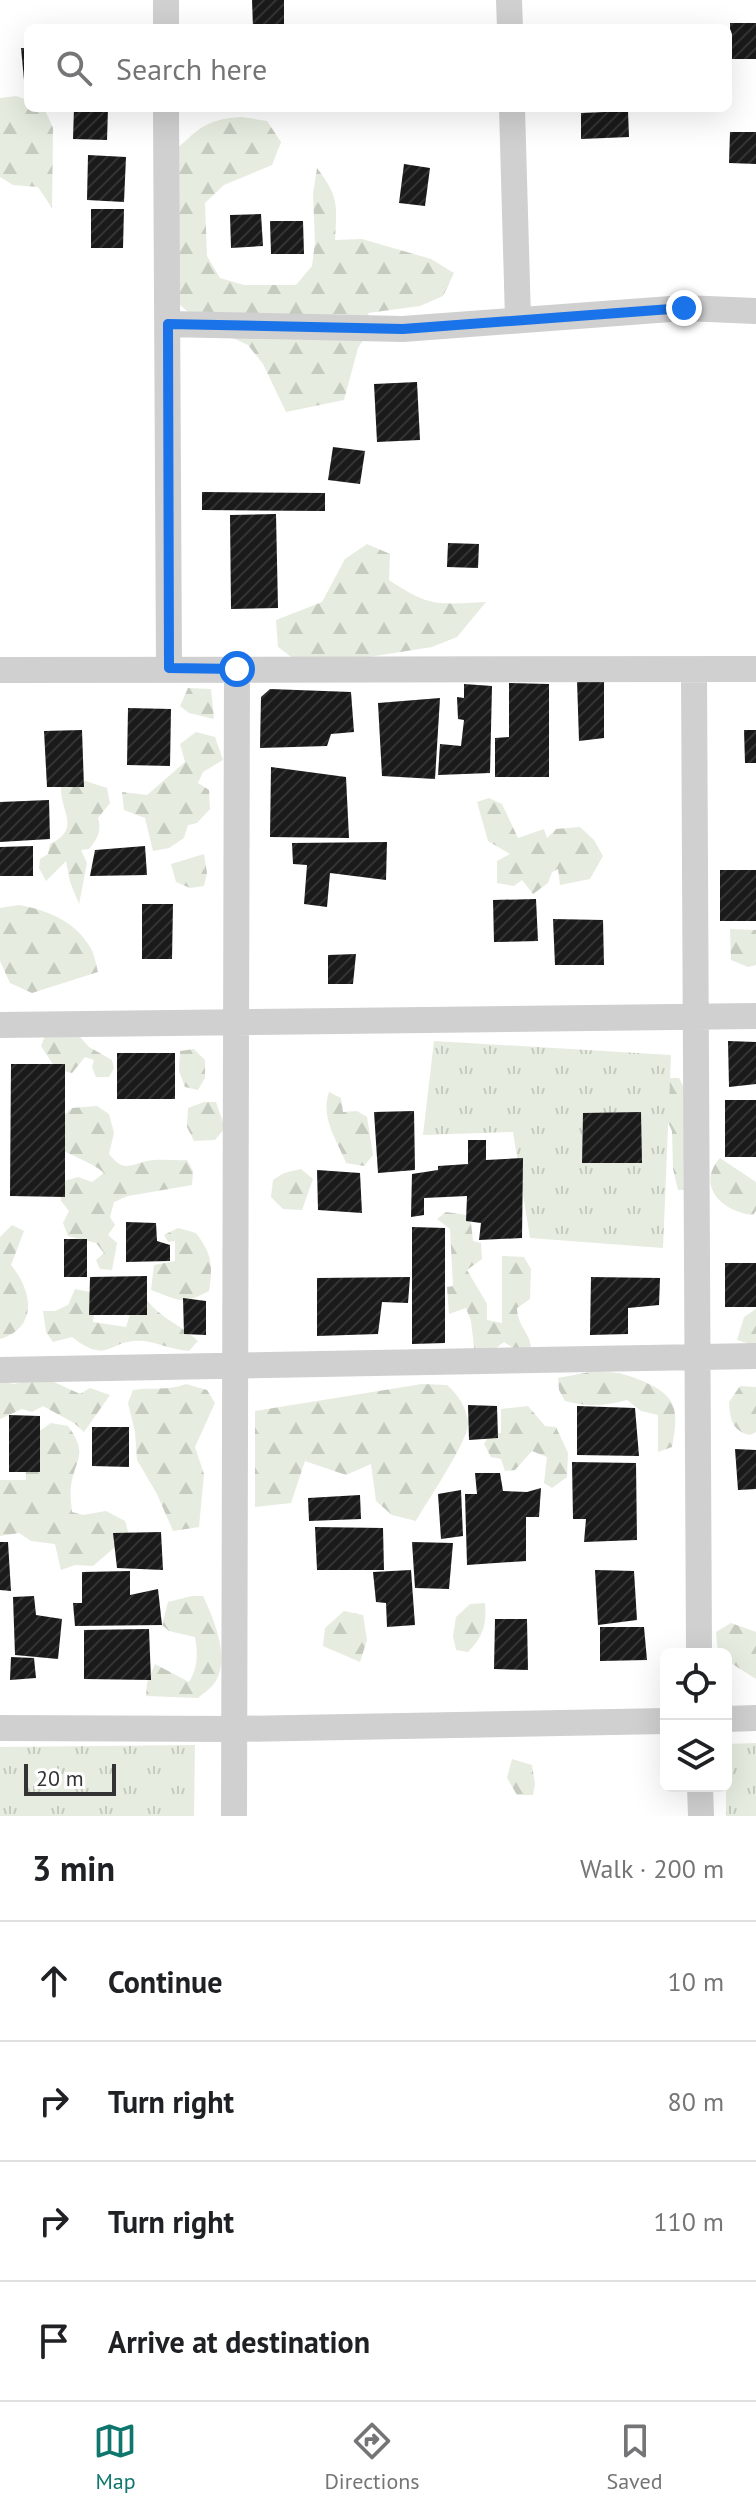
<!DOCTYPE html>
<html lang="en">
<head>
<meta charset="utf-8">
<style>
	:root { --surface:#fff; --page:#f2f2f2; --text:#202124; --muted:#757577; --line:#e0e0e0; --accent:#0f766e }
	body { margin:0; font-family:"PT Sans",sans-serif; background:var(--page); color:var(--text) }
	.controls { position:absolute; right:24px; bottom:24px; display:grid; overflow:hidden; border-radius:12px; box-shadow:0 8px 32px #0002 }
	.controls button { width:72px; height:72px; display:grid; place-items:center; padding:0; border:0; border-bottom:2px solid var(--line); background:var(--surface); color:var(--text); font:40px sans-serif }
	.scale { position:absolute; left:24px; bottom:20px; width:92px; box-sizing:border-box; padding-left:8px; border:4px solid #333; border-top:0; font-size:22px; line-height:28px; white-space:nowrap; color:#333; -webkit-text-stroke:6px #fff; paint-order:stroke }
	.stop { position:absolute; width:24px; height:24px; margin:-18px; border:6px solid #1a73e8; border-radius:50%; background:#fff }
	.stop.end { background:#1a73e8; border-color:#fff; box-shadow:0 2px 8px #0008 }
	.list { margin:0; padding:0; list-style:none }
	h2 { display:flex; justify-content:space-between; align-items:center; height:104px; margin:0; padding:0 32px; font-size:34px }
	h2 small { font-size:26px; font-weight:400; color:var(--muted) }
	.list li { display:grid; grid-template-columns:52px 1fr auto; gap:24px; align-items:center; box-sizing:border-box; height:120px; padding:0 32px; border-top:2px solid var(--line) }
	.list b { display:block; font-size:30px; white-space:nowrap }
	.list em { font-size:26px; font-style:normal; color:var(--muted) }
	.icon { flex:none; width:44px; height:44px; fill:none; stroke:currentColor; stroke-width:2; stroke-linecap:round; stroke-linejoin:round }
	.map { position:relative; flex:none; width:756px; height:1816px; overflow:hidden }
	.search { position:absolute; background:var(--surface); box-shadow:0 8px 32px #0002; left:24px; right:24px; top:24px; height:88px; display:flex; align-items:center; gap:20px; box-sizing:border-box; padding:0 28px; border-radius:12px; color:var(--muted); font-size:30px }
	.sheet { height:584px; background:var(--surface) }
	nav { display:flex; justify-content:space-around; align-items:center; box-sizing:border-box; height:112px; border-top:2px solid var(--line); background:var(--surface); font-size:22px; color:var(--muted) }
	nav a { display:grid; justify-items:center; gap:4px }
	nav .on { color:var(--accent) }
	.map>svg:first-child { display:block }
</style>
</head>
<body>
<div class="map">
<svg width="756" height="1816" viewBox="0 0 756 1816">
	<defs>
		<pattern id="forest-firs" width="22" height="20" patternUnits="userSpaceOnUse" patternTransform="scale(2)"><rect width="22" height="20" fill="#e6ecdf"/><path d="M5 1l3.5 6h-7zM16 11l3.5 6h-7z" fill="#c6cbc0"/></pattern>
		<pattern id="park-tufts" width="24" height="20" patternUnits="userSpaceOnUse" patternTransform="scale(2)"><rect width="24" height="20" fill="#e6ecdf"/><path d="M3 7l-1-3M5 7V3M7 7l1-3M15 17l-1-3M17 17v-4M19 17l1-3" fill="none" stroke="#c6cbc0"/></pattern>
		<pattern id="building-hatch" width="6" height="6" patternUnits="userSpaceOnUse" patternTransform="scale(2)"><rect width="6" height="6" fill="#1a1a1a"/><path d="M-1 1l2-2M0 6l6-6M5 7l2-2" fill="none" stroke="#333"/></pattern>
	</defs>
	<rect width="100%" height="100%" fill="#fff"/>
	<path fill="url(#forest-firs)" d="M 16,96 L 28,100 L 28,108 L 44,108 L 53,128 L 52,208 L 38,187 L 13,185 L 0,177 L 0,98 Z
		M 242,117 L 267,121 L 281,142 L 272,165 L 224,185 L 205,203 L 207,256 L 220,278 L 244,285 L 296,285 L 312,266 L 315,242 L 313,194 L 317,168 C 339,197 337,204 335,240 L 362,239 L 431,259 L 454,273 L 443,296 L 420,306 L 368,313 L 372,326 L 358,348 L 344,400 L 286,412 L 263,364 L 248,345 L 200,323 L 178,303 L 177,149 C 201,126 209,119 242,117 Z
		M 367,544 L 390,554 L 389,580 C 430,608 439,604 486,602 L 457,637 L 432,647 L 324,664 L 298,662 L 278,647 L 276,620 L 322,602 L 345,559 Z
		M 188,688 L 211,689 L 214,719 L 189,713 L 180,706 Z
		M 196,732 L 215,737 L 223,760 L 203,772 L 198,783 L 209,790 L 210,809 L 197,823 L 188,825 L 184,838 L 169,848 L 153,851 L 145,818 L 124,810 L 122,792 L 147,795 L 185,762 L 180,744 Z
		M 76,778 L 107,788 L 110,803 L 98,818 C 102,831 97,839 89,849 L 81,850 L 87,863 L 79,904 L 70,882 L 66,861 L 46,881 L 39,868 L 40,859 L 48,854 L 50,844 C 82,828 60,812 61,787 Z
		M 489,798 L 502,804 L 518,838 L 544,829 L 547,838 L 556,829 L 580,827 L 594,840 L 603,856 L 590,879 L 560,885 L 558,869 L 552,872 L 548,883 L 533,894 L 522,880 L 514,886 L 497,883 L 497,861 L 510,854 L 488,841 L 477,802 Z
		M 204,854 L 207,873 L 204,886 L 190,888 L 176,882 L 171,864 Z
		M 19,905 C 47,910 75,921 90,947 C 94,953 96,964 98,972 L 32,993 L 10,983 L 0,961 L 0,908 Z
		M 730,929 L 756,930 L 756,965 L 748,967 L 731,960 Z
		M 46,1033 L 80,1037 L 89,1047 L 112,1060 L 114,1068 L 109,1077 L 96,1077 L 92,1067 L 94,1060 L 85,1057 L 72,1073 L 56,1069 L 41,1046 Z
		M 194,1049 L 205,1060 L 205,1078 L 198,1090 L 185,1087 L 179,1071 L 180,1051 Z
		M 648,1078 L 679,1078 L 687,1093 L 689,1190 L 678,1190 L 673,1169 L 672,1131 Z
		M 329,1092 L 341,1098 L 343,1112 L 357,1111 L 367,1117 L 373,1155 L 364,1166 L 346,1163 C 337,1140 320,1118 329,1092 Z
		M 204,1102 L 216,1102 L 225,1128 L 215,1140 L 194,1141 L 187,1127 L 188,1108 Z
		M 97,1106 L 109,1114 L 114,1133 L 109,1154 C 127,1177 134,1160 155,1160 C 166,1159 176,1161 187,1160 L 193,1171 L 192,1185 L 128,1196 L 114,1202 L 110,1217 L 115,1225 L 108,1235 L 117,1243 L 112,1270 L 100,1269 L 96,1260 L 104,1253 L 96,1243 L 68,1236 L 63,1223 L 69,1211 L 61,1201 L 61,1182 L 78,1177 L 92,1182 L 104,1173 C 90,1161 73,1157 57,1147 L 57,1122 L 72,1108 Z
		M 720,1158 L 756,1182 L 756,1211 L 753,1215 C 723,1212 695,1186 720,1158 Z
		M 301,1169 L 313,1179 L 302,1210 L 283,1209 L 271,1197 L 273,1180 L 284,1173 Z
		M 446,1212 L 466,1215 L 471,1223 L 473,1241 L 481,1243 L 482,1259 L 467,1270 L 487,1304 L 487,1320 L 502,1323 L 502,1256 L 524,1257 L 531,1269 L 530,1299 L 517,1308 C 518,1327 528,1330 531,1346 L 521,1353 L 504,1342 L 491,1352 L 475,1355 L 471,1321 L 466,1308 L 449,1314 L 447,1287 L 453,1286 L 450,1229 L 437,1219 Z
		M 12,1225 L 24,1231 L 11,1265 C 32,1290 39,1327 0,1339 L 0,1237 Z
		M 178,1228 L 196,1233 C 212,1254 213,1265 209,1291 C 180,1306 180,1300 151,1290 L 154,1265 L 175,1261 L 175,1241 L 168,1242 L 164,1235 Z
		M 75,1289 L 90,1292 L 95,1304 L 93,1322 L 126,1327 L 134,1302 L 147,1300 C 160,1318 181,1325 198,1341 L 189,1351 C 173,1350 159,1343 144,1341 C 109,1337 110,1367 72,1337 L 53,1342 L 46,1332 L 43,1311 L 55,1311 L 68,1305 Z
		M 756,1309 L 756,1346 L 737,1340 L 744,1317 Z
		M 590,1372 C 614,1371 625,1373 647,1383 C 679,1398 678,1413 672,1447 L 658,1452 L 658,1415 L 641,1411 L 627,1400 C 605,1406 587,1407 565,1401 L 559,1390 L 558,1378 Z
		M 35,1379 L 54,1382 L 80,1394 L 90,1388 L 110,1395 L 84,1432 L 74,1423 L 43,1406 L 32,1412 L 22,1409 L 0,1419 L 0,1381 L 14,1384 Z
		M 186,1384 L 207,1390 L 215,1403 L 195,1447 L 204,1474 L 199,1527 L 173,1531 L 157,1494 L 137,1460 L 135,1432 L 128,1403 L 133,1390 C 152,1387 168,1391 186,1384 Z
		M 422,1384 L 447,1385 C 458,1395 466,1406 468,1422 C 470,1439 426,1503 416,1521 L 392,1515 L 376,1501 L 371,1464 L 346,1475 L 305,1461 L 291,1503 L 255,1507 L 255,1411 Z
		M 740,1386 L 756,1387 L 756,1432 L 750,1435 C 732,1431 730,1419 729,1402 Z
		M 528,1406 L 545,1426 L 556,1427 L 568,1453 L 567,1477 L 552,1488 L 544,1483 L 547,1457 L 532,1451 L 515,1470 L 505,1471 L 501,1459 L 491,1457 L 484,1444 L 491,1433 L 501,1433 L 501,1409 Z
		M 51,1423 L 68,1426 C 89,1455 75,1458 71,1486 C 70,1494 71,1503 72,1512 L 83,1515 L 106,1511 L 125,1521 L 129,1535 L 93,1566 L 75,1565 L 61,1570 L 55,1544 L 31,1541 L 19,1533 L 0,1536 L 0,1480 L 26,1480 L 25,1457 L 28,1439 Z
		M 192,1596 L 203,1596 C 214,1619 232,1662 213,1685 C 209,1690 202,1694 198,1698 L 146,1696 L 147,1683 L 155,1664 L 189,1682 C 198,1668 198,1653 195,1637 L 169,1631 L 162,1625 L 168,1602 Z
		M 485,1603 C 487,1624 483,1637 468,1652 L 456,1650 L 453,1636 L 456,1617 L 470,1604 Z
		M 344,1611 L 363,1615 L 367,1640 L 360,1662 L 323,1646 L 325,1628 Z
		M 731,1623 L 756,1632 L 756,1679 L 726,1660 L 726,1654 L 718,1654 L 716,1632 Z
		M 512,1759 L 532,1765 L 535,1784 L 533,1795 L 517,1795 L 507,1778 Z"/>
	<path fill="url(#park-tufts)" d="M 434,1041 L 671,1055 L 663,1248 L 530,1238 L 513,1132 L 423,1135 Z
		M 756,1743 L 756,1816 L 726,1816 L 726,1744 Z
		M 195,1745 L 194,1816 L 0,1816 L 0,1747 Z"/>
	<path fill="url(#building-hatch)" d="M 252,0 L 284,0 L 284,28 L 253,28 Z
		M 730,23 L 756,23 L 756,59 L 730,59 Z
		M 21,48 L 28,48 L 28,80 L 24,80 Z
		M 74,108 L 108,108 L 107,140 L 73,139 Z
		M 628,111 L 629,137 L 581,139 L 581,113 Z
		M 730,132 L 756,132 L 756,164 L 729,163 Z
		M 88,155 L 126,157 L 124,202 L 87,200 Z
		M 404,164 L 430,168 L 425,206 L 399,203 Z
		M 91,209 L 124,209 L 123,248 L 91,248 Z
		M 261,214 L 263,246 L 231,248 L 230,215 Z
		M 270,221 L 303,221 L 304,254 L 271,254 Z
		M 417,382 L 420,440 L 377,442 L 374,384 Z
		M 333,447 L 365,451 L 360,484 L 328,480 Z
		M 202,492 L 325,493 L 325,511 L 202,510 Z
		M 276,514 L 278,608 L 231,609 L 230,515 Z
		M 448,543 L 479,544 L 478,568 L 447,567 Z
		M 577,680 L 604,680 L 604,738 L 579,741 Z
		M 509,683 L 549,684 L 549,777 L 495,777 L 495,738 L 509,737 Z
		M 464,684 L 492,686 L 490,773 L 438,775 L 440,744 L 461,746 L 464,720 L 458,719 L 457,697 L 464,698 Z
		M 270,689 L 351,692 L 354,732 L 331,734 L 327,746 L 260,748 L 261,697 Z
		M 440,698 L 435,779 L 382,776 L 378,703 Z
		M 128,708 L 171,709 L 170,766 L 127,765 Z
		M 82,730 L 84,787 L 47,787 L 44,731 Z
		M 744,730 L 756,730 L 756,763 L 745,763 Z
		M 271,767 L 346,777 L 349,838 L 270,837 Z
		M 49,800 L 50,839 L 0,842 L 0,802 Z
		M 387,842 L 386,880 L 330,873 L 327,907 L 304,904 L 307,865 L 293,864 L 292,843 Z
		M 33,846 L 33,876 L 0,876 L 0,847 Z
		M 145,846 L 147,875 L 90,876 L 95,850 Z
		M 720,870 L 756,870 L 756,921 L 720,921 Z
		M 536,899 L 538,941 L 494,942 L 493,900 Z
		M 142,904 L 173,904 L 172,959 L 142,959 Z
		M 553,919 L 603,920 L 604,965 L 555,965 Z
		M 356,954 L 353,984 L 328,984 L 328,955 Z
		M 728,1041 L 756,1042 L 756,1084 L 729,1087 Z
		M 117,1053 L 175,1053 L 175,1099 L 117,1099 Z
		M 11,1064 L 65,1064 L 65,1197 L 10,1196 Z
		M 725,1100 L 756,1100 L 756,1157 L 725,1157 Z
		M 414,1111 L 415,1170 L 378,1173 L 374,1112 Z
		M 641,1112 L 642,1163 L 582,1163 L 583,1113 Z
		M 468,1140 L 486,1140 L 486,1160 L 523,1158 L 522,1238 L 479,1240 L 481,1223 L 466,1221 L 467,1196 L 424,1198 L 424,1215 L 411,1217 L 412,1174 L 438,1170 L 438,1166 L 468,1164 Z
		M 317,1170 L 360,1173 L 362,1213 L 318,1210 Z
		M 126,1222 L 156,1223 L 157,1241 L 170,1245 L 170,1261 L 126,1262 Z
		M 412,1227 L 445,1228 L 445,1343 L 412,1344 Z
		M 64,1239 L 87,1239 L 87,1277 L 64,1277 Z
		M 725,1263 L 756,1263 L 756,1307 L 725,1307 Z
		M 147,1276 L 147,1315 L 89,1315 L 90,1277 Z
		M 410,1277 L 408,1303 L 382,1302 L 378,1334 L 317,1336 L 317,1278 Z
		M 591,1277 L 660,1278 L 659,1305 L 628,1308 L 628,1334 L 590,1335 Z
		M 183,1298 L 206,1301 L 206,1335 L 184,1334 Z
		M 468,1405 L 497,1406 L 498,1438 L 469,1440 Z
		M 577,1406 L 635,1408 L 639,1456 L 577,1455 Z
		M 9,1415 L 40,1416 L 40,1472 L 9,1472 Z
		M 92,1427 L 129,1427 L 129,1467 L 92,1466 Z
		M 735,1449 L 756,1450 L 756,1489 L 738,1490 Z
		M 572,1462 L 636,1463 L 637,1540 L 584,1542 L 586,1519 L 573,1519 Z
		M 475,1473 L 500,1473 L 503,1491 L 527,1492 L 541,1488 L 539,1517 L 526,1517 L 526,1561 L 467,1565 L 465,1494 L 477,1494 Z
		M 461,1490 L 463,1536 L 441,1539 L 438,1494 Z
		M 360,1495 L 361,1519 L 309,1521 L 308,1498 Z
		M 315,1527 L 383,1528 L 384,1570 L 317,1570 Z
		M 161,1532 L 163,1570 L 117,1568 L 113,1533 Z
		M 0,1542 L 8,1542 L 11,1591 L 0,1590 Z
		M 412,1542 L 453,1543 L 449,1589 L 415,1588 Z
		M 411,1570 L 415,1625 L 387,1627 L 386,1603 L 376,1602 L 373,1572 Z
		M 595,1570 L 634,1571 L 637,1620 L 598,1625 Z
		M 130,1571 L 130,1595 L 158,1589 L 162,1625 L 75,1626 L 73,1603 L 82,1603 L 82,1572 Z
		M 34,1596 L 36,1615 L 62,1619 L 58,1659 L 15,1655 L 13,1597 Z
		M 495,1619 L 527,1619 L 528,1670 L 494,1669 Z
		M 600,1627 L 644,1627 L 647,1660 L 600,1661 Z
		M 149,1629 L 151,1680 L 84,1679 L 84,1630 Z
		M 11,1657 L 34,1658 L 36,1678 L 10,1680 Z"/>
	<g fill="none" stroke-linecap="round" stroke-linejoin="round">
		<path stroke="#d0d0d0" stroke-width="26" d="M 166,0 L 166,28
			M 509,0 L 510,28
			M 166,108 L 169,668
			M 512,108 L 518,319
			M 168,324 L 403,329 L 684,308 L 756,311
			M 0,670 L 756,669
			M 694,670 L 699,1654
			M 0,1025 L 756,1016
			M 0,1370 L 756,1356
			M 726,1719 L 756,1718
			M 0,1728 L 235,1729 L 666,1721
			M 700,1786 L 701,1816
			M 234,1816 L 237,669"/>
	</g>
	<g fill="none" stroke-linecap="round" stroke-linejoin="round">
		<path stroke="#1a73e8" stroke-width="10" d="M 237,669 L 169,668 L 168,324 L 403,329 L 684,308"/>
	</g>
</svg>
<div class="controls">
<button><svg class="icon" aria-label="locate" viewBox="0 0 24 24"><circle cx="12" cy="12" r="6"/><path d="M12 2v4M12 18v4M2 12h4M18 12h4"/></svg></button>
<button><svg class="icon" aria-label="layers" viewBox="0 0 24 24"><path d="M12 4l9 5-9 5-9-5zM3 14l9 5 9-5"/></svg></button>
</div>
<div class="scale">20 m</div>
<div class="stop" style="left:237px;top:669px"></div>
<div class="stop end" style="left:684px;top:308px"></div>
<div class="search"><svg class="icon" aria-label="search" viewBox="0 0 24 24"><circle cx="10" cy="10" r="6"/><path d="M15 15l6 6"/></svg>Search here</div>
</div>
<section class="sheet">
<h2>3 min<small>Walk · 200 m</small></h2>
<ul class="list">
<li><svg class="icon" aria-label="ahead" viewBox="0 0 24 24"><path d="M12 20V5M6 11l6-6 6 6"/></svg><div><b>Continue</b></div><em>10 m</em></li>
<li><svg class="icon" aria-label="right" viewBox="0 0 24 24"><path d="M7 20v-9h11M14 6l5 5-5 5"/></svg><div><b>Turn right</b></div><em>80 m</em></li>
<li><svg class="icon" aria-label="right" viewBox="0 0 24 24"><path d="M7 20v-9h11M14 6l5 5-5 5"/></svg><div><b>Turn right</b></div><em>110 m</em></li>
<li><svg class="icon" aria-label="arrive" viewBox="0 0 24 24"><path d="M6 21V4h12l-3 4 3 4H6"/></svg><div><b>Arrive at destination</b></div></li>
</ul>
</section>
<nav>
<a class="on"><svg class="icon" aria-label="map" viewBox="0 0 24 24"><path d="M3 6l6-2 6 2 6-2v14l-6 2-6-2-6 2zM9 4v14M15 6v14"/></svg>Map</a>
<a><svg class="icon" aria-label="directions" viewBox="0 0 24 24"><path d="M12 3l9 9-9 9-9-9zM9 14v-3h6M13 9l2 2-2 2"/></svg>Directions</a>
<a><svg class="icon" aria-label="saved" viewBox="0 0 24 24"><path d="M7 4h10v16l-5-4-5 4z"/></svg>Saved</a>
</nav>
</body>
</html>
